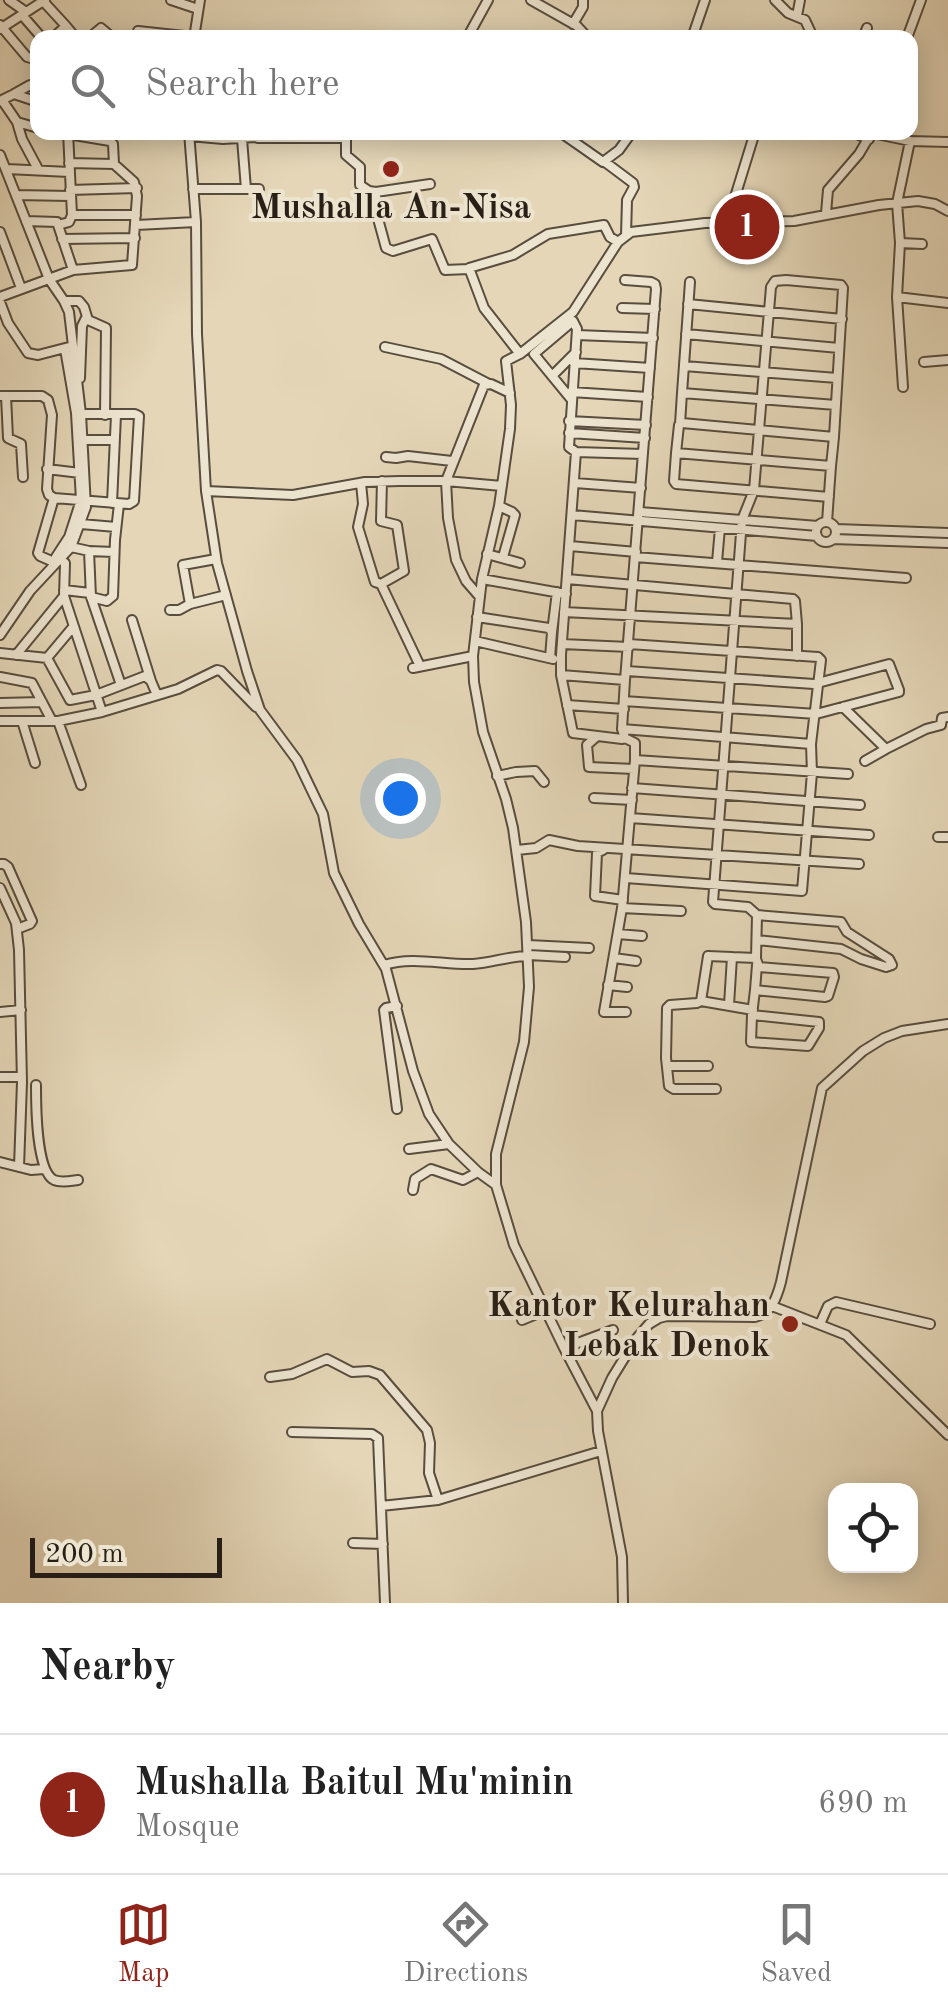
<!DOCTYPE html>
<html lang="en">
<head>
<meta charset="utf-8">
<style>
	:root { --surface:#fff; --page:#f2f2f2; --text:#222; --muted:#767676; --line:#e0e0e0; --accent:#8f2418 }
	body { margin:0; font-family:"Old Standard TT",serif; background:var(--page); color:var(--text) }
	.controls { position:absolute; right:30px; bottom:30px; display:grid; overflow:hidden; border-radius:20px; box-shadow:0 5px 25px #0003 }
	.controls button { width:90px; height:90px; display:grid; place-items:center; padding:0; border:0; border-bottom:2px solid var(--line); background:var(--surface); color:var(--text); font:50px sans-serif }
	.scale { position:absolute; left:30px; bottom:25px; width:192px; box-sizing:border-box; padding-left:10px; border:5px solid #291f16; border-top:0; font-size:28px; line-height:35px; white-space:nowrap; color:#291f16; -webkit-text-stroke:8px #ede4d0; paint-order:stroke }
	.you { position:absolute; left:400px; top:798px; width:35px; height:35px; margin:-25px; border:8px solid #fff; border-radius:50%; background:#1a73e8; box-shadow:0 0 0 15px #1a73e833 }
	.badge { display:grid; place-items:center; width:65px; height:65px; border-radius:50%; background:var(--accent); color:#fff; font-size:32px; font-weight:700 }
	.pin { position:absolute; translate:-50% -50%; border:5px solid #fff; box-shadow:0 2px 10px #0006 }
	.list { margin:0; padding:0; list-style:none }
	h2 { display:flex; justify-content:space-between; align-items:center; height:130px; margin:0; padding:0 40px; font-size:42px }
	h2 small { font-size:32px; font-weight:400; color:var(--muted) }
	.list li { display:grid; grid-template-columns:65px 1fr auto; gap:30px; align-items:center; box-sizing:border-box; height:140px; padding:0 40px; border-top:2px solid var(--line) }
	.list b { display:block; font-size:38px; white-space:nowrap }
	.list p { margin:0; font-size:32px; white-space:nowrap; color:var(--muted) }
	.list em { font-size:32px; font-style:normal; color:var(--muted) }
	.icon { flex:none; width:55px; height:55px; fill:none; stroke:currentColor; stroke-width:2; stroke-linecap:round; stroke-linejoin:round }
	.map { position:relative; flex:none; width:948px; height:1603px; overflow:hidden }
	.search { position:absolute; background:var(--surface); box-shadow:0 5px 25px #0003; left:30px; right:30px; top:30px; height:110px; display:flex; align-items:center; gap:25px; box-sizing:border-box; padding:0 35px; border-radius:20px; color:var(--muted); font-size:38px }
	.sheet { height:270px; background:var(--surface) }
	nav { display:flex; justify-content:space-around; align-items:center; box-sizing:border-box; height:140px; border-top:2px solid var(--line); background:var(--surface); font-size:28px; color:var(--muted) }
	nav a { display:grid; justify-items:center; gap:5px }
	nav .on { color:var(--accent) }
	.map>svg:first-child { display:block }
</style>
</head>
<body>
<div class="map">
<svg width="948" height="1603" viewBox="0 0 948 1603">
	<rect width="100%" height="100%" fill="#e4d6b7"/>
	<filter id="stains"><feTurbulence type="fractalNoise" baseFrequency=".002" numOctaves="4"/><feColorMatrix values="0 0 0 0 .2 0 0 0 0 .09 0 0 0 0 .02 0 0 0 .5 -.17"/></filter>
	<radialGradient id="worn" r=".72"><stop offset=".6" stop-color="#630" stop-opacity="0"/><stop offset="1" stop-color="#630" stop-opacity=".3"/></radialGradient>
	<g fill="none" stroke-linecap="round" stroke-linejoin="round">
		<defs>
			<path id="street" d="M 9,0 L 26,12
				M 171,0 L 198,9
				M 531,0 L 577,26 L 588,38
				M 775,0 L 788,13 L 805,20 L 812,35 L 816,38
				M 43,1 L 66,26
				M 22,15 L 42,38
				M 797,16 L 800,0
				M 573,24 L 583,7 L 583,0
				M 0,25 L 27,57 L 31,58 L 38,52
				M 0,29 L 45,0
				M 138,31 L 194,37
				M 53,38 L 66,26 L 76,38
				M 89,38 L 101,28 L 113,38
				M 194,38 L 200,0
				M 467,38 L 488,0
				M 692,38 L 705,0
				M 863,38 L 867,28
				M 907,38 L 921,0
				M 14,94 L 30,85 L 36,89
				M 2,100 L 17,122 L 38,128
				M 0,101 L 14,94 L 38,102
				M 17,122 L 22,139 L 38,169
				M 56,132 L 110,141 L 113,144 L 114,164
				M 68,132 L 72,215
				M 189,132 L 196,222 L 197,334 L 206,491 L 217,563 L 247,671 L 260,710 L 297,760 L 323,814 L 334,873 L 359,924 L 386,969 L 413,1071 L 429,1114 L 449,1144 L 478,1172 L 496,1185
				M 560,132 L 603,162 L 619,150 L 632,132
				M 851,132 L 869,139
				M 872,133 L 910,141 L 948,142
				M 189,136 L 223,139 L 258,137
				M 258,138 L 346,138 L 346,132
				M 346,138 L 346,155 L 360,167 L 360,185 L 369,191 L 376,192
				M 242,139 L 246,189
				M 0,155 L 49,279 L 64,301 L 69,312 L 81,414 L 86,507 L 71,547 L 30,591 L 0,635
				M 605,162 L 633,183 L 634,187 L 627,200 L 626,235
				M 7,169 L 69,172
				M 430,184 L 376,192 L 377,215 L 386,248 L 393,251 L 432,239 L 445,270 L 469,269
				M 193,189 L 259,189
				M 70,190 L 137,188
				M 16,195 L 70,196
				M 826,213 L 828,190 L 859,154 L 872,132
				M 26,221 L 57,222 L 73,270
				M 733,222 L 735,197 L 755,132
				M 58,225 L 69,222 L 72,215 L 136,215
				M 136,225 L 196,222
				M 0,232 L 21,288
				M 62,239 L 135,238
				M 900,243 L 922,244
				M 690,282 L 682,393 L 836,405
				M 0,297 L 73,270 L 132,265 L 137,196 L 134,182 L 114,164 L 69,163
				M 897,297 L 900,243 L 897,203 L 910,141
				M 64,301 L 79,301 L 84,307 L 88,320 L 106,328 L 105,415
				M 0,302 L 8,323 L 28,353 L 38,355 L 69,347
				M 688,304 L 842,319
				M 622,308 L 655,309
				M 686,334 L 839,348
				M 577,335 L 653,338
				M 385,347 L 441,359 L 487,383
				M 520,354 L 484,308 L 469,268 L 513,255 L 548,234 L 604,225 L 610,237 L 618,242
				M 924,362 L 948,360
				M 574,363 L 650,368
				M 684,366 L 837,378
				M 552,376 L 576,352
				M 80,378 L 82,326 L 86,318
				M 903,387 L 897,297 L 948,303
				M 571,392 L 648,397
				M 0,396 L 42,396 L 48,400 L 52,415 L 47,489 L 49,495 L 54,498 L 38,553 L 40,556 L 56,563
				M 6,396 L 8,438 L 21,444 L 23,477
				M 571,399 L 534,354 L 573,321 L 577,329 L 569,447 L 576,452 L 561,655 L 561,675 L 573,733 L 622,739 L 625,738 L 622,729 L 625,680 L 656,289 L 655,284 L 651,282 L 625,280
				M 569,421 L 646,425
				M 680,424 L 682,393
				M 569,433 L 645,438
				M 83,440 L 114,440
				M 576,452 L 643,454
				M 676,453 L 679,425 L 682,423 L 834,437 L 831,466
				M 386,457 L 396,458 L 408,456 L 452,461
				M 47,469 L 80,473
				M 361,483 L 363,504 L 358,527 L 375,582 L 381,584 L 420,666
				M 575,483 L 641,488
				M 206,491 L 293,495 L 365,482 L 400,481 L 446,481 L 502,486
				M 54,498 L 129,504 L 134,501 L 139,416 L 135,414 L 81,414
				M 112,503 L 116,415
				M 499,506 L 512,512 L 515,515 L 503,557
				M 640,512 L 818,526
				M 572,515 L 817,536
				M816 532a10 10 0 1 1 20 0a10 10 0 1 1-20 0Z
				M 827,522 L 831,466 L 676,453 L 674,481 L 676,484 L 829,497
				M 81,524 L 116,527
				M 836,529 L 948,533
				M 833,539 L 948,543
				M 570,546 L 636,552
				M 71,547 L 89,551 L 114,552
				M 89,551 L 91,597 L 121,685
				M 487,554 L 520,563
				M 56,557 L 69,537 L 81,500 L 76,413 L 65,349
				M 635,557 L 906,578
				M 60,559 L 65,563 L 64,596 L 102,712
				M 717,562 L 720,528
				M 482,579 L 566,594
				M 567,579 L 793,599 L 795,601 L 797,624
				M 381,584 L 404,571 L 397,525 L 381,521 L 382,481
				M 64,590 L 90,593
				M 479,596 L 466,581 L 456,560 L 448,518 L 446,481 L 484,385 L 491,384 L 510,393
				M 91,597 L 107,601 L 113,596 L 115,540 L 119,504
				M 190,604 L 226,595
				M 170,610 L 179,610 L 190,604 L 183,565 L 216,559
				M 564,612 L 797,624 L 797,656
				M 477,617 L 549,628 L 552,632 L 550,658
				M 132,620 L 151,681
				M 552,632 L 557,592
				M 475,641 L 553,659
				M 562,644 L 629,647
				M 0,653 L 47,658 L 73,627
				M 16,655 L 64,596
				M 47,658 L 70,700 L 96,695 L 145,676 L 151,681 L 157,695
				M 413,668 L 473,656
				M 561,675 L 625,680
				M 0,677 L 32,683 L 52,721
				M 624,701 L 816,714 L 899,692 L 899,690 L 889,664 L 814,684 L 627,671
				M 0,703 L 42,702
				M 567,705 L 624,709
				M 843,707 L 886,749 L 926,729 L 941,725 L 942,718 L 948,717
				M 0,721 L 58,721 L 102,712 L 178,689 L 217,670 L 221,671 L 256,707
				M 22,721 L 35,763
				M 58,721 L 81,785
				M 622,729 L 811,744
				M 596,737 L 587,745 L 589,767 L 634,769
				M 625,738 L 635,743 L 635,760 L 622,908 L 681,911
				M 635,760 L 848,774
				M 865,761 L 886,749
				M 497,776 L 516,772 L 535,771 L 544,782
				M 632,788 L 860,805
				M 594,798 L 632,800
				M 630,818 L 869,835
				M 938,837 L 948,837
				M 517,850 L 536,848 L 549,840 L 578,846 L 859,864
				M 603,850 L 597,853 L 595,896 L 623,900
				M 0,864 L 4,864 L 8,867 L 32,921 L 30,924 L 17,929
				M 626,878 L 802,891 L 812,773 L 811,744 L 821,660 L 818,657 L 629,644
				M 0,888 L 16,923 L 19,950 L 22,1082 L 19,1167
				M 622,908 L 604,1012 L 626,1012
				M 757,915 L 841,922 L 847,932 L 889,959 L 892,965 L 886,967 L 861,959 L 841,949 L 757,940
				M 618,934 L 642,936
				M 528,945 L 589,948
				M 529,955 L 565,957
				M 614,958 L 636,961
				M 756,959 L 759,967 L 833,973 L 834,977 L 828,996 L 825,997 L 755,990 L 757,965
				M 384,965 C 413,956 443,965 473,964 C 492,963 508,956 529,956
				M 608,985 L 627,987
				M 701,1001 L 753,1010
				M 729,1005 L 732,957
				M 397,1006 L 386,1008 L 384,1010 L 397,1109
				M 0,1012 L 21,1010
				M 752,1015 L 751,1042 L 808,1046 L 819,1028 L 819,1022 L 752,1015 L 755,990
				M 667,1066 L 708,1066
				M 0,1077 L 22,1077
				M 36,1085 C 36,1104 36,1171 54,1180 C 61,1183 70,1181 78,1180
				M 716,1089 L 674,1089 L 669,1086 L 666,1058 L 667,1008 L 670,1005 L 697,1003 L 701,1001 L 708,956 L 756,958 L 757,915 L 748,907 L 715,904 L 713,902 L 742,520 L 754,490 L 771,287 L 775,281 L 786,280 L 841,285 L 843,288 L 834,437
				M 409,1149 L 449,1144
				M 0,1162 L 31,1170 L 44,1169
				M 413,1190 L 415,1179 L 431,1169 L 463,1180 L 478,1172
				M 772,1306 L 846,1335 L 948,1435
				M 522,1320 L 546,1310
				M 820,1324 L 828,1306 L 836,1302 L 930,1324
				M 564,1348 L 613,1330
				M 270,1377 L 292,1374 L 327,1359 L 352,1372 L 369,1371 L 380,1375 L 427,1430 L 430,1443 L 429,1473 L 438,1500
				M 597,1411 L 564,1348 L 514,1245 L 496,1185 L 496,1154 L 524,1042 L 529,987 L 526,922 L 513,828 L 506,799 L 483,732 L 474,682 L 473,656 L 482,579 L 499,506 L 510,429 L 511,405 L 506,361 L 520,354 L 573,312 L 618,242 L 631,232 L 705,223 L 794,221 L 879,205 L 918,201 L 935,204 L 948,211
				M 292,1432 L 372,1434 L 378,1438 L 385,1603
				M 381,1506 L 438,1500 L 601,1451
				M 353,1543 L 383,1544
				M 623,1603 L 622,1557 L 598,1431 L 597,1411 L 612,1378 L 636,1339 L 649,1324 L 659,1318 L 667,1316 L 755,1317 C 772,1313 777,1297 781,1282 L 822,1088 L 863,1051 L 884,1038 L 902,1031 L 948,1024"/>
		</defs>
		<use href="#street" stroke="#584d3e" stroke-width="12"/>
		<use href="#street" stroke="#ede4d0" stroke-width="8"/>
	</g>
	<g fill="#8f2418" stroke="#ede4d0" stroke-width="4">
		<circle cx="391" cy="169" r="10"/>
		<circle cx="790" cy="1324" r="10"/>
	</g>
	<g text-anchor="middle" stroke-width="8" stroke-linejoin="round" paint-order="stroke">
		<g font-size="35" font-weight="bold" fill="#291f16" stroke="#ede4d0">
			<text x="391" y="218">Mushalla An-Nisa</text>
			<text x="770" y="1316" text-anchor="end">Kantor Kelurahan<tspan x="770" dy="40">Lebak Denok</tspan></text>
		</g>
	</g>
	<rect width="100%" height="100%" filter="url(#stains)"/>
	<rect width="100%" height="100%" fill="url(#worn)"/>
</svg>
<div class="controls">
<button><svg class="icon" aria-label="locate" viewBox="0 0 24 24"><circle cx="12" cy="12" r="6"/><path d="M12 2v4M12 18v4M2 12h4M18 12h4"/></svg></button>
</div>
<div class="scale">200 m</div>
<div class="you"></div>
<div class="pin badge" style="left:747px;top:227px">1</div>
<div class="search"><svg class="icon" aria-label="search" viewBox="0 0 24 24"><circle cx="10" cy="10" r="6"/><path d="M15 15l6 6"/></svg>Search here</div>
</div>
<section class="sheet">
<h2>Nearby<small></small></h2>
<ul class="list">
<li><span class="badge">1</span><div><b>Mushalla Baitul Mu'minin</b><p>Mosque</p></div><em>690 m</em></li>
</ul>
</section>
<nav>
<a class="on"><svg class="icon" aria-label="map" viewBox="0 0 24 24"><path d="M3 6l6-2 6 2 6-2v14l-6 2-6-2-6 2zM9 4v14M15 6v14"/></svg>Map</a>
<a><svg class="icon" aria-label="directions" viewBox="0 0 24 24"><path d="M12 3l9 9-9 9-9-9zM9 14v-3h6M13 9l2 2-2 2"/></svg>Directions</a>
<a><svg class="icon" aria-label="saved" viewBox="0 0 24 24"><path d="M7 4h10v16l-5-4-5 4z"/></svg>Saved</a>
</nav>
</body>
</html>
